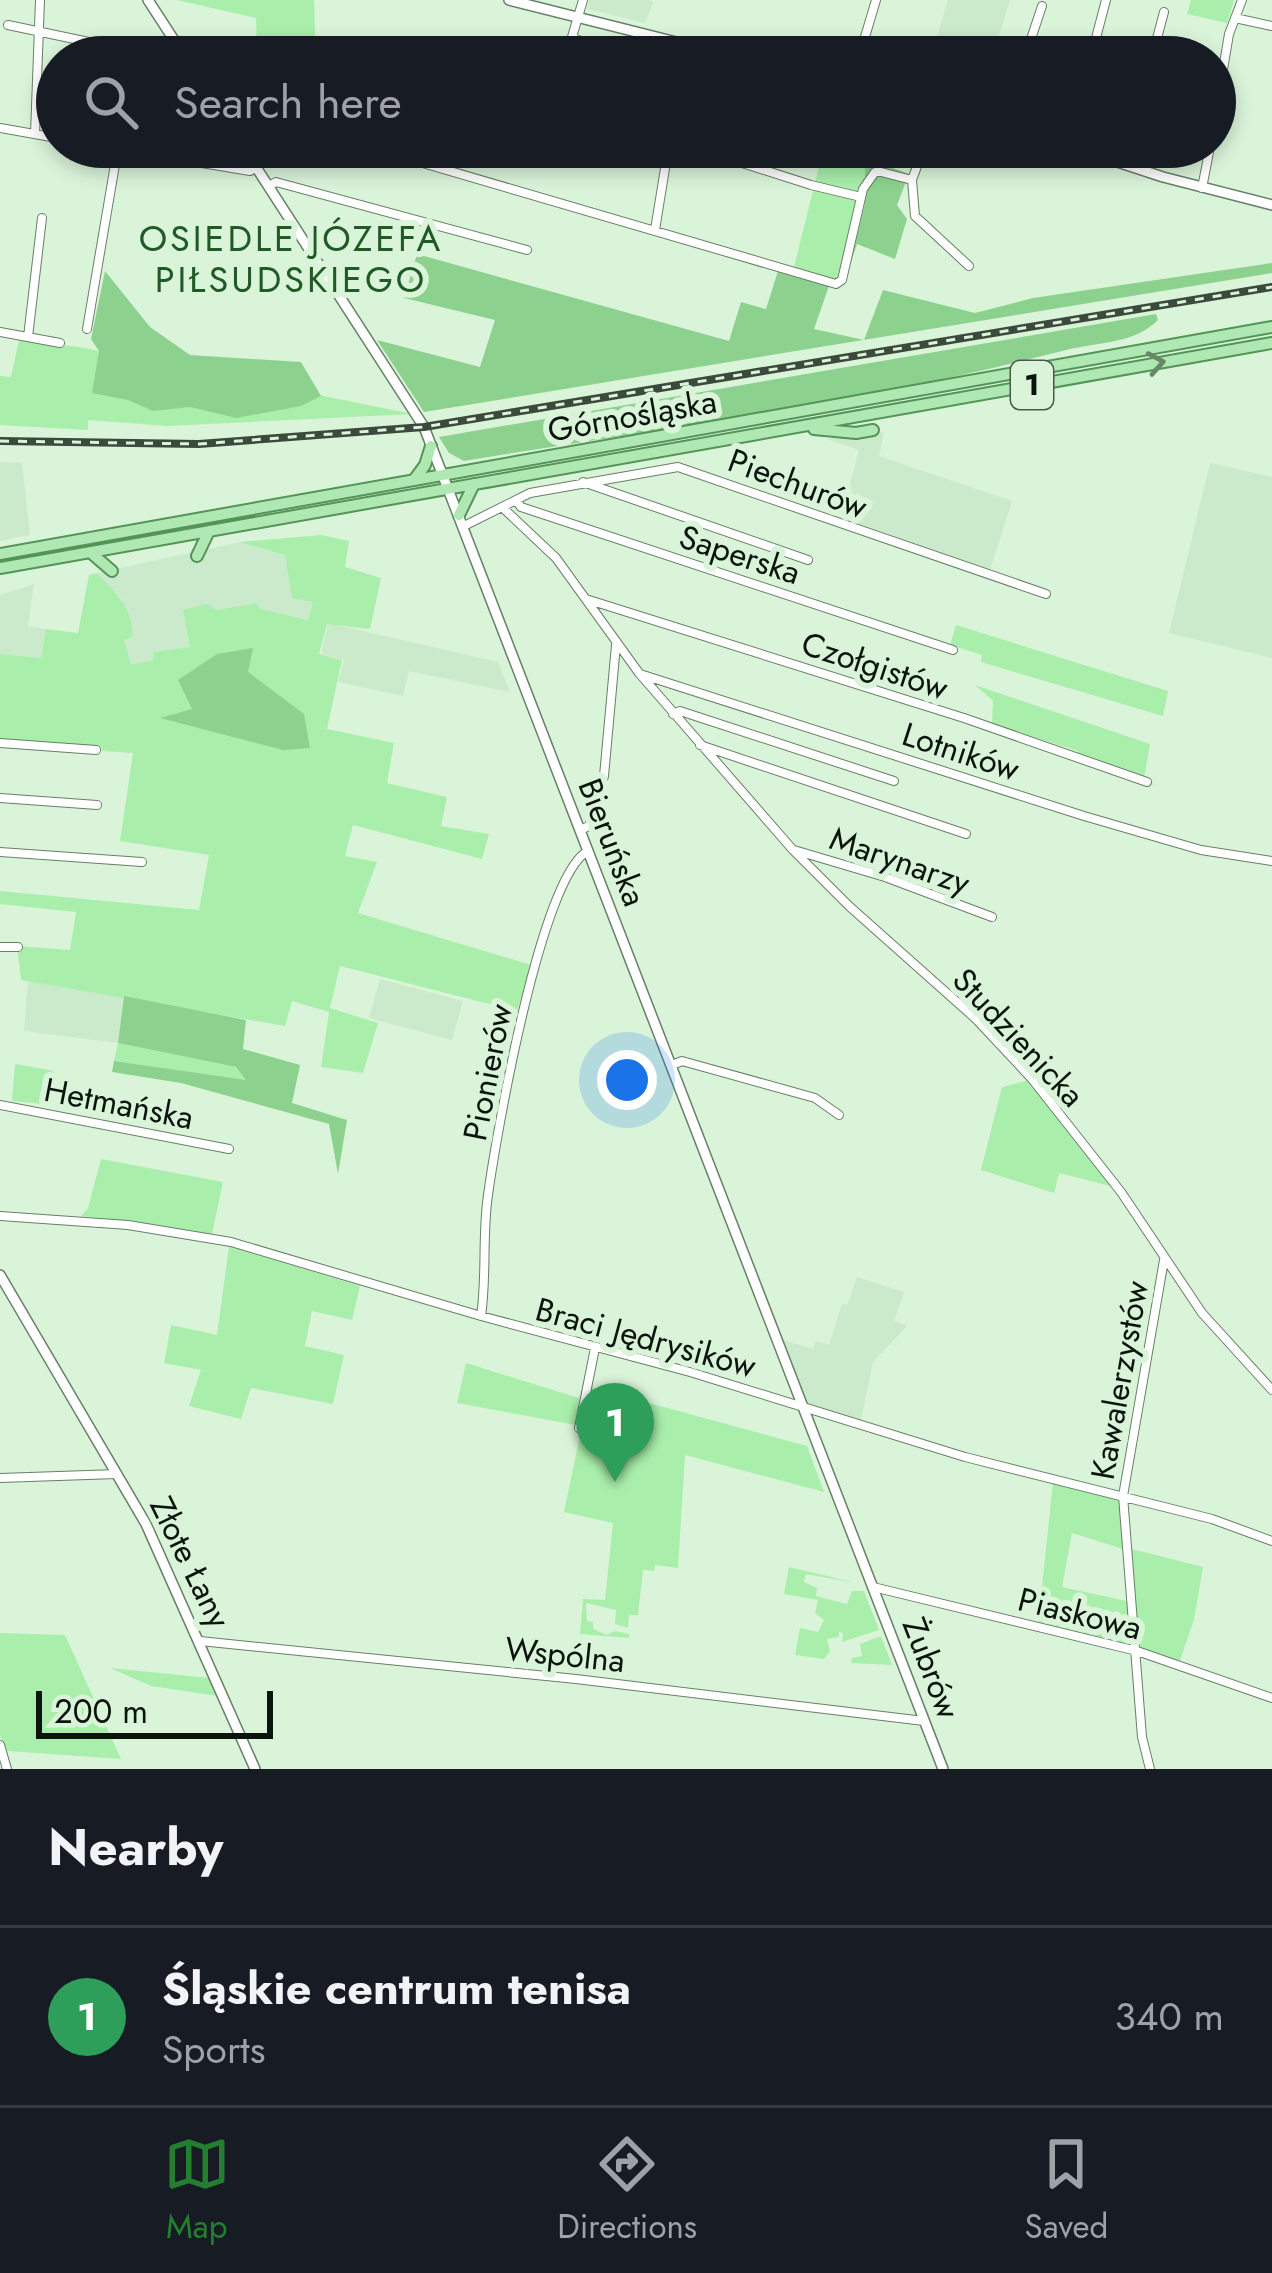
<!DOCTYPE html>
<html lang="en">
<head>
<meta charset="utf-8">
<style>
	:root { --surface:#171b24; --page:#20242c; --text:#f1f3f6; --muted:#9ea1a6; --line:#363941; --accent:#237f2f }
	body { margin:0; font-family:Jost,sans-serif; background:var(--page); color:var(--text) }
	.scale { position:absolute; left:36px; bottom:30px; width:237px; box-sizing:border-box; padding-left:12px; border:6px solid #0c150d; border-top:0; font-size:33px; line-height:42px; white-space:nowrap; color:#0c150d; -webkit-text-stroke:9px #daf4da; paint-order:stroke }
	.you { position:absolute; left:627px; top:1080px; width:42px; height:42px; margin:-30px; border:9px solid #fff; border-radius:50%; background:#1a73e8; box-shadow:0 0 0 18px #1a73e833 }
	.badge { display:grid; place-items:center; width:78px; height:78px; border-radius:50%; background:var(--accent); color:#fff; font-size:39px; font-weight:700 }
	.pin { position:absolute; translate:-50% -99px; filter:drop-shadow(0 3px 6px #0008) }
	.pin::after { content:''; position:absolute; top:63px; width:42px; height:36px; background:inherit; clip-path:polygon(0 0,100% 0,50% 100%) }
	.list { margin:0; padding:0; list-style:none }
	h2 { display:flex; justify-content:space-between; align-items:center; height:156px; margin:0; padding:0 48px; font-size:51px }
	h2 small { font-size:39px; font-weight:400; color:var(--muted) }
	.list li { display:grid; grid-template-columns:78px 1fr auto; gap:36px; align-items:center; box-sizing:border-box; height:180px; padding:0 48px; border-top:3px solid var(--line) }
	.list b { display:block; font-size:45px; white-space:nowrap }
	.list p { margin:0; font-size:39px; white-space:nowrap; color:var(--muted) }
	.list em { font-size:39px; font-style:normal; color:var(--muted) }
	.icon { flex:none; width:66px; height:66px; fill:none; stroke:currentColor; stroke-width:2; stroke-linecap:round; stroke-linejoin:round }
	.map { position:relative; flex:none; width:1272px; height:1769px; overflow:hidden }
	.search { position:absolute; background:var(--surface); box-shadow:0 6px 18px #0003; left:36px; right:36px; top:36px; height:132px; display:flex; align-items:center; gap:30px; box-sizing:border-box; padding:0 42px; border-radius:66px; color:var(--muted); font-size:45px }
	.sheet { height:336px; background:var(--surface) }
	nav { display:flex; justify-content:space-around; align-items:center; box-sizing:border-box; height:168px; border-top:3px solid var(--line); background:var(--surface); font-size:33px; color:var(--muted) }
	nav a { display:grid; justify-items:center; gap:6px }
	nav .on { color:var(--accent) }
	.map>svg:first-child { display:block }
</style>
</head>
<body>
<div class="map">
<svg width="1272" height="1769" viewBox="0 0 1272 1769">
	<rect width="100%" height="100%" fill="#daf4da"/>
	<path fill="#cbeacb" d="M 589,0 L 649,0 L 653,2 L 645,23 L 587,9 Z
		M 948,0 L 1010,0 L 992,57 L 931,57 Z
		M 884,432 L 879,456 L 1012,501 L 990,570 L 841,517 L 859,450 L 827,439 Z
		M 0,462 L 22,463 L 30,535 L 0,541 Z
		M 1210,463 L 1272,477 L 1272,658 L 1169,633 Z
		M 240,542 L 285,554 L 292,597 L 313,602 L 309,620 L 261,609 L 255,603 L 215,610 L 183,610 L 190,647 L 154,652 L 154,661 L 130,664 L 124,639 L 122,600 L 97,573 Z
		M 34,584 L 28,626 L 46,629 L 41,658 L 0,654 L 0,595 Z
		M 328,623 L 498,662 L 510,692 L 409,671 L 403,696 L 338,682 L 344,660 L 321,654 Z
		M 380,979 L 463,1001 L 452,1040 L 369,1018 Z
		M 28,981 L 124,996 L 118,1043 L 24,1031 Z
		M 857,1277 L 904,1292 L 894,1321 L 907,1326 L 873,1362 L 861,1420 L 807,1403 L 783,1340 L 813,1349 L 816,1341 L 829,1345 L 842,1304 L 847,1305 Z"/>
	<path fill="#a9efab" d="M 177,0 L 314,0 L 316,57 L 257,57 L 256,18 Z
		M 1191,0 L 1234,0 L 1227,23 L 1187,14 Z
		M 824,147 L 865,158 L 865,176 L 839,278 L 833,281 L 794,267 Z
		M 19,340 L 79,347 L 413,414 L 167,426 L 88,420 L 88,430 L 0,425 L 0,376 L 11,377 Z
		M 321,535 L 349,541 L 345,567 L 381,578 L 370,629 L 327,624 L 319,654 L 342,660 L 327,729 L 394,743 L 387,783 L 447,797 L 441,826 L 489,834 L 482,859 L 353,825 L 345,856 L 377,862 L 358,913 L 531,965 L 517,1011 L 340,966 L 330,1008 L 378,1023 L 363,1073 L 321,1067 L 329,1012 L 292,1001 L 285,1026 L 21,980 L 17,946 L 70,950 L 76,912 L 0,904 L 0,891 L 199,910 L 209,855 L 120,841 L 133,753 L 102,751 L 101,747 L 0,739 L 0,654 L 41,658 L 46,629 L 78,633 L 89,575 L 97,573 C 114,591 135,610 132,637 L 124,640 L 131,664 L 153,661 L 154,652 L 190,647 L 183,610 L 208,604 L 216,610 L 256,603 L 261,609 L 308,620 L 313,602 L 292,598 L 285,555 L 240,542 Z
		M 956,625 L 1168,691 L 1163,716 L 981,662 L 982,655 L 950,645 Z
		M 975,685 L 1150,744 L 1144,778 L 1155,785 L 1077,759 L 1078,751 L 992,724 L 993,701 Z
		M 118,1043 L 236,1067 L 247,1081 L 114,1061 Z
		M 15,1064 L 54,1071 L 43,1104 L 12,1101 Z
		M 1030,1080 L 1114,1187 L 1059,1173 L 1054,1193 L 981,1170 L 1002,1087 Z
		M 101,1159 L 223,1182 L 212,1234 L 81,1216 L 88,1208 Z
		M 229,1246 L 360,1286 L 352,1320 L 312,1311 L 305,1346 L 344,1355 L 333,1404 L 251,1388 L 241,1419 L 189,1406 L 201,1370 L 164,1363 L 171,1325 L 217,1335 Z
		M 466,1363 L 579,1398 L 576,1425 L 457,1403 Z
		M 590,1387 L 807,1446 L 824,1492 L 685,1455 L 678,1568 L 655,1565 L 654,1571 L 643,1570 L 638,1615 L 629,1615 L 628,1628 L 615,1624 L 616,1610 L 586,1603 L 587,1621 L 593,1622 L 593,1629 L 607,1635 L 615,1631 L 629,1634 L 629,1638 L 580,1634 L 583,1599 L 605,1600 L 613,1523 L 564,1512 Z
		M 1053,1482 L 1121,1498 L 1126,1550 L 1072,1533 L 1062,1587 L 1131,1602 L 1135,1648 L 1038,1625 Z
		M 1132,1549 L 1203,1567 L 1194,1620 L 1179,1663 L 1139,1649 Z
		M 789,1567 L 856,1583 L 806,1574 L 804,1582 L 817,1588 L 816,1596 L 847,1604 L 852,1591 L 864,1591 L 879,1630 L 842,1642 L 843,1633 L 839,1632 L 839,1637 L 827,1639 L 830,1651 L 824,1659 L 795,1655 L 800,1628 L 818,1632 L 824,1620 L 815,1613 L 818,1600 L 784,1594 Z
		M 0,1633 L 65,1635 L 121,1759 L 8,1751 L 0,1736 Z
		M 881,1636 L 892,1665 L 851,1663 L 852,1658 L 862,1656 L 860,1644 Z
		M 110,1668 L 209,1678 L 218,1696 L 151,1686 Z"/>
	<path fill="#8cd28e" d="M 865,158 L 909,174 L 897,205 L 907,219 L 895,259 L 857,244 L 851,262 L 865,203 Z
		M 417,254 L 729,341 L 741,302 L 766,309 L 778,271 L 829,286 L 814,329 L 864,340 L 883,290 L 975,313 L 1033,298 L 1272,263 L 1272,273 L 424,412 L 377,340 L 480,367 L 495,320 L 404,298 Z
		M 105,271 L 150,327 L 190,355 L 301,362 L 321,396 L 301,406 L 236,418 L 190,407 L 153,411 L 128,400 L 92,393 L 99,351 L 91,339 Z
		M 1156,314 L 1158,320 C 1134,344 1099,342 1066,350 C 869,401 665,428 464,461 L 449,453 L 439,437 Z
		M 253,648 L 248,672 L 304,714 L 310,748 L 283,750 L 160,718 L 192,709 L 178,680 L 217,654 Z
		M 124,996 L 246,1020 L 243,1049 L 300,1065 L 292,1103 L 347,1120 L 338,1174 L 329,1124 L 181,1083 L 112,1072 L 114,1061 L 246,1080 L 236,1067 L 118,1043 Z"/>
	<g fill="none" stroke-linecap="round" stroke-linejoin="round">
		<defs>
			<path id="street" d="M 583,0 L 572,37 L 613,57
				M 1235,18 L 1272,26
				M 8,25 L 103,45 L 118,57
				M 859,57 L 876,0
				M 1025,57 L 1042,6
				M 1091,57 L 1106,0
				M 1152,57 L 1164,12
				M 1215,117 L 1229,34 L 1242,0
				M 0,128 L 57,138
				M 35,134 L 40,0
				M 106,147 L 250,171 L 256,167
				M 368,147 L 836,284 L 842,280 L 863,189 L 875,172 L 881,172 L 912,180
				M 668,147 L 717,155 L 811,185 L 861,197
				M 924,147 L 912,180 L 915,216 L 969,266
				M 1123,164 L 1128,147
				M 269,186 L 276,182 L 527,250
				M 1202,188 L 1210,147
				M 655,230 L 668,150
				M 87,329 L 118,147
				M 0,332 L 60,343
				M 28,337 L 42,218
				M 583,482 L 808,560
				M 516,500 L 521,507 L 953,650
				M 502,507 L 556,558 L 639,673 L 793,850 L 849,906 L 976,1019 L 1032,1079 L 1121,1192 L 1202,1313 L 1272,1390
				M 464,526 L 530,493 L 678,467 L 1046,594
				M 589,600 L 964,718 L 1147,782
				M 640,674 L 1084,816 L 1201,850 L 1272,861
				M 673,714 L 680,711 L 894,781
				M 0,743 L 96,750
				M 700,745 L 966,834
				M 0,798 L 97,805
				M 580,830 L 589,826 L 604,776 L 616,645
				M 794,850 L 885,877 L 992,917
				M 0,852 L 142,862
				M 0,947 L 18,947
				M 672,1065 L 682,1061 L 815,1098 L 839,1115
				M 0,1105 L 229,1149
				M 0,1216 L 128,1225 L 231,1242 L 481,1316 L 690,1372 L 965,1457 L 1212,1519 L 1272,1541
				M 481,1316 C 487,1276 482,1235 488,1195 C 496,1137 541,875 588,851
				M 579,1428 L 595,1348
				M 0,1478 L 117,1474
				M 873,1587 L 1137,1651 L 1272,1698
				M 200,1641 L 576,1679 L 924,1721
				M 0,1745 L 7,1769
				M 1150,1769 L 1142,1737 L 1123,1496 L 1164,1260"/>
			<path id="secondary" d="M 148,0 L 185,57
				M 509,0 L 736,57
				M 243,147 L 424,427 L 943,1769
				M 1072,147 L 1163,177 L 1272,205
				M 0,1275 L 146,1524 L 255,1769"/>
			<path id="primary" d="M 814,429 L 856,433 L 873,430
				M 414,480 L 425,465 L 431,446
				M 459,515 L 474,484
				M 90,552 L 112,571
				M 0,554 L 1272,327
				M 197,556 L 209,531
				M 0,568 L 1272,343"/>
		</defs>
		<use href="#street" stroke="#687f68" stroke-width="10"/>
		<use href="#secondary" stroke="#687f68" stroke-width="12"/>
		<use href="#primary" stroke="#549457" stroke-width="14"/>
		<use href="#street" stroke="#fff" stroke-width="8"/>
		<use href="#secondary" stroke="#fff" stroke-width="9"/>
		<use href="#primary" stroke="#afe8b2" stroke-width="10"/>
		<defs>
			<path id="rail" d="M 0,441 L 199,444 L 424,427 L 1272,287"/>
		</defs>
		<use href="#rail" stroke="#3c493d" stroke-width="8"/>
		<use href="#rail" stroke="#daf4da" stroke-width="3" stroke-dasharray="9" stroke-linecap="butt"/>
	</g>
	<defs><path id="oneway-chevron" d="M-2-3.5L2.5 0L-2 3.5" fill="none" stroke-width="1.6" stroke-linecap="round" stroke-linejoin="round" transform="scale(3)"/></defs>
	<use stroke="#668968" href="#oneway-chevron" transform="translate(1156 363) rotate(-10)"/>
	<g text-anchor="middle" stroke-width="12" stroke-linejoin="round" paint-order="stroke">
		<rect fill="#daf4da" stroke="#4a584a" stroke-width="3" x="1011" y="361" width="42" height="48" rx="9"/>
		<g font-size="30" font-weight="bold" fill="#0c150d">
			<text x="1032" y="395">1</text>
		</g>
		<g font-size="33" fill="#0c150d" stroke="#daf4da">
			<text transform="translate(632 415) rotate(-10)" y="12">Górnośląska</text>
			<text transform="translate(798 483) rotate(20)" y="12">Piechurów</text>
			<text transform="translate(740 554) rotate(18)" y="12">Saperska</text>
			<text transform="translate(875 665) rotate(18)" y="12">Czołgistów</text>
			<text transform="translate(961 751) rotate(18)" y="12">Lotników</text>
			<text transform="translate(613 842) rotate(69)" y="12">Bieruńska</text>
			<text transform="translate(900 860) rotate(19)" y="12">Marynarzy</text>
			<text transform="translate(1019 1037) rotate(47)" y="12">Studzienicka</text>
			<text transform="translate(487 1072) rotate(-79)" y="12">Pionierów</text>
			<text transform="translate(119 1103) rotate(11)" y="12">Hetmańska</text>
			<text transform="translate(646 1337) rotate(15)" y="12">Braci Jędrysików</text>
			<text transform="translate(1119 1380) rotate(-80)" y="12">Kawalerzystów</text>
			<text transform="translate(191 1562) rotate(64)" y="12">Złote Łany</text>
			<text transform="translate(1080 1613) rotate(14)" y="12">Piaskowa</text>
			<text transform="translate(565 1654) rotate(6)" y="12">Wspólna</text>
			<text transform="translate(932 1668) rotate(69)" y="12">Żubrów</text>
		</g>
		<g font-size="36" letter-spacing="3" fill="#225a27" stroke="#daf4da">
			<text x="291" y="251">OSIEDLE JÓZEFA<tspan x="291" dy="41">PIŁSUDSKIEGO</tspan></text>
		</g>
	</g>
</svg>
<div class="scale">200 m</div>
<div class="you"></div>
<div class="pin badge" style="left:615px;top:1482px;background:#2e9e5b">1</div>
<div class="search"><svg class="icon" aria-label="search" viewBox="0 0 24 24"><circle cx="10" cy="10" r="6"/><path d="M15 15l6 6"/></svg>Search here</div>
</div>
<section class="sheet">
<h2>Nearby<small></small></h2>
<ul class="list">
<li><span class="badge" style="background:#2e9e5b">1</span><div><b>Śląskie centrum tenisa</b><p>Sports</p></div><em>340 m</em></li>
</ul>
</section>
<nav>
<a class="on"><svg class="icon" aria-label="map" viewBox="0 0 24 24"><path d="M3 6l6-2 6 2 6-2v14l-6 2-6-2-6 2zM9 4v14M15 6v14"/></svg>Map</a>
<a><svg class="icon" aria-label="directions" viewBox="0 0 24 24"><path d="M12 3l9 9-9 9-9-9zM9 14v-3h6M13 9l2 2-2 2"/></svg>Directions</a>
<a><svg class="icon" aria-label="saved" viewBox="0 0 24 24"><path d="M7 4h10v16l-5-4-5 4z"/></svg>Saved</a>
</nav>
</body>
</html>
